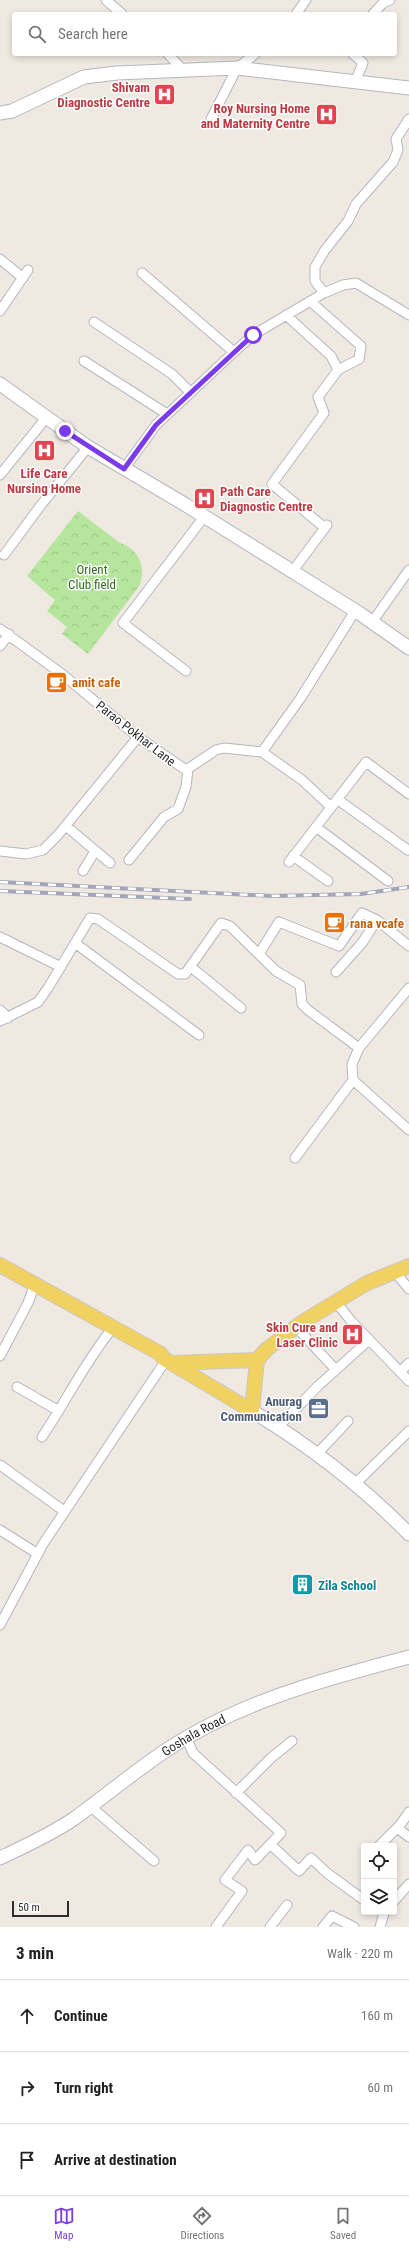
<!DOCTYPE html>
<html lang="en">
<head>
<meta charset="utf-8">
<style>
	:root { --surface:#fff; --page:#f6f6f6; --text:#222; --muted:#767676; --line:#e0e0e0; --accent:#7c3aed }
	body { margin:0; font-family:"Roboto Condensed",sans-serif; background:var(--page); color:var(--text) }
	.controls { position:absolute; right:12px; bottom:12px; display:grid; overflow:hidden; border-radius:4px; box-shadow:0 2px 6px #0003 }
	.controls button { width:36px; height:36px; display:grid; place-items:center; padding:0; border:0; border-bottom:1px solid var(--line); background:var(--surface); color:var(--text); font:20px sans-serif }
	.scale { position:absolute; left:12px; bottom:10px; width:57px; box-sizing:border-box; padding-left:4px; border:2px solid #2e2e2e; border-top:0; font-size:11px; line-height:14px; white-space:nowrap; color:#2e2e2e; -webkit-text-stroke:3px #fff; paint-order:stroke }
	.stop { position:absolute; width:12px; height:12px; margin:-9px; border:3px solid #7c3aed; border-radius:50%; background:#fff }
	.stop.end { background:#7c3aed; border-color:#fff; box-shadow:0 1px 4px #0008 }
	.list { margin:0; padding:0; list-style:none }
	h2 { display:flex; justify-content:space-between; align-items:center; height:52px; margin:0; padding:0 16px; font-size:17px }
	h2 small { font-size:13px; font-weight:400; color:var(--muted) }
	.list li { display:grid; grid-template-columns:26px 1fr auto; gap:12px; align-items:center; box-sizing:border-box; height:72px; padding:0 16px; border-top:1px solid var(--line) }
	.list b { display:block; font-size:15px; white-space:nowrap }
	.list em { font-size:13px; font-style:normal; color:var(--muted) }
	.icon { flex:none; width:22px; height:22px; fill:none; stroke:currentColor; stroke-width:2; stroke-linecap:round; stroke-linejoin:round }
	.map { position:relative; flex:none; width:409px; height:1927px; overflow:hidden }
	.search { position:absolute; background:var(--surface); box-shadow:0 2px 6px #0003; left:12px; right:12px; top:12px; height:44px; display:flex; align-items:center; gap:10px; box-sizing:border-box; padding:0 14px; border-radius:4px; color:var(--muted); font-size:15px }
	.sheet { height:268px; background:var(--surface) }
	nav { display:flex; justify-content:space-around; align-items:center; box-sizing:border-box; height:56px; border-top:1px solid var(--line); background:var(--surface); font-size:11px; color:var(--muted) }
	nav a { display:grid; justify-items:center; gap:2px }
	nav .on { color:var(--accent) }
	.map>svg:first-child { display:block }
</style>
</head>
<body>
<div class="map">
<svg width="409" height="1927" viewBox="0 0 409 1927">
	<defs>
		<pattern id="park-crowns" width="20" height="18" patternUnits="userSpaceOnUse"><rect width="20" height="18" fill="#b6e59e"/><path d="M2 6a3 3 0 1 1 6 0M12 15a3 3 0 1 1 6 0" fill="none" stroke="#9dc588"/></pattern>
	</defs>
	<rect width="100%" height="100%" fill="#efe9e1"/>
	<path fill="url(#park-crowns)" d="M 78,511 L 120,543 C 139,549 146,566 140,585 L 88,654 L 62,634 L 67,627 L 47,611 L 55,600 L 27,576 Z"/>
	<g fill="none" stroke-linecap="round" stroke-linejoin="round">
		<defs>
			<path id="minor" d="M 106,0 L 122,14
				M 296,14 L 306,0
				M 373,14 L 383,3 L 390,0
				M 168,54 L 183,70
				M 353,54 L 363,63 L 355,82
				M 211,119 L 237,68 L 255,54
				M 0,259 L 23,278
				M 142,273 L 234,352
				M 324,293 L 315,281 L 315,267 L 325,250 L 348,221 L 356,204 L 393,162 L 398,150 L 396,139 L 409,119
				M 310,301 L 361,346 L 359,359 L 338,370
				M 0,311 L 28,270
				M 286,315 L 331,356 L 338,370 L 318,397 L 324,413 L 272,484 L 325,528
				M 94,322 L 172,374 L 190,392
				M 84,361 L 167,414
				M 124,469 L 156,425 L 234,352 L 253,335 L 324,293 L 343,285 L 356,283 L 409,315
				M 0,475 L 46,418
				M 4,555 L 41,505 L 88,447
				M 292,572 L 327,525
				M 375,618 L 409,570
				M 0,629 L 62,674 L 138,737 L 186,770 L 216,750 L 224,748 L 262,752 L 300,699 L 355,611
				M 0,646 L 9,634
				M 186,671 L 123,623 L 204,517
				M 262,752 L 302,780 L 331,807
				M 337,799 L 408,850
				M 66,826 L 110,863
				M 316,827 L 388,881
				M 0,851 L 26,854 L 43,850 L 58,835 L 138,737
				M 293,856 L 328,881
				M 129,860 L 164,817 L 178,809 L 186,787 L 188,769
				M 289,862 L 366,762 L 409,794
				M 83,871 L 95,851
				M 0,937 L 61,967
				M 75,943 L 199,1035
				M 259,954 L 279,922 L 339,946 L 362,913 L 377,920 L 409,946
				M 191,967 L 241,1008
				M 336,972 L 362,943 L 377,920
				M 409,988 L 359,1048 L 352,1064 L 353,1080 L 409,1130
				M 0,1010 L 8,1018
				M 0,1021 L 38,1002 L 48,988 L 90,918 L 98,919 L 178,974 L 185,974 L 221,923 L 230,926 L 276,971 L 300,985 L 302,1004 L 308,1010 L 359,1048
				M 295,1158 L 353,1080
				M 395,1272 L 409,1289
				M 336,1302 L 352,1322 L 409,1381
				M 296,1327 L 336,1370
				M 0,1356 L 28,1303 L 32,1292
				M 400,1372 L 409,1363
				M 17,1387 L 59,1411
				M 278,1427 L 318,1386 L 369,1340
				M 42,1437 C 65,1403 83,1366 108,1334
				M 317,1454 L 348,1421
				M 0,1465 L 64,1511
				M 355,1484 L 409,1431
				M 0,1530 L 38,1554
				M 0,1625 L 43,1544 L 166,1360
				M 187,1739 L 193,1753 L 281,1833 L 255,1860 L 248,1850 L 225,1880 L 242,1891 L 216,1927
				M 236,1793 L 271,1758 L 292,1741
				M 90,1806 L 154,1861
				M 397,1828 L 409,1837
				M 270,1844 L 299,1871 L 311,1858 L 327,1873 L 364,1900
				M 380,1845 L 400,1825 L 409,1812
				M 394,1901 L 409,1884
				M 270,1927 L 287,1905
				M 323,1927 L 332,1916 L 354,1927
				M 380,1927 L 384,1913"/>
			<g id="secondary">
				<path d="M 0,113 L 12,111 L 84,77 L 117,73 L 237,68 L 409,88"/>
				<path d="M 0,384 L 88,447 L 186,505 L 359,613 L 409,648"/>
				<path d="M 252,1411 C 310,1446 362,1486 409,1534"/>
				<path id="s1" d="M 0,1858 C 25,1846 52,1834 75,1818 C 105,1796 134,1772 165,1751 C 238,1702 325,1679 409,1657"/>
			</g>
			<path id="primary" d="M 0,1265 L 161,1354 L 163,1358 L 252,1411 L 257,1360 L 267,1349 L 301,1323 L 367,1283 L 409,1266
				M 171,1363 L 257,1360"/>
		</defs>
		<use href="#minor" stroke="#b4b7c1" stroke-width="11"/>
		<use href="#secondary" stroke="#b4b7c1" stroke-width="15"/>
		<use href="#primary" stroke="#c9c9c9" stroke-width="16"/>
		<use href="#minor" stroke="#fff" stroke-width="9"/>
		<use href="#secondary" stroke="#fff" stroke-width="13"/>
		<use href="#primary" stroke="#f2d163" stroke-width="14"/>
		<defs>
			<path id="rail" d="M 0,882 L 271,896 L 361,894 L 409,887
				M 0,891 L 190,899"/>
		</defs>
		<use href="#rail" stroke="#a3a6b8" stroke-width="4"/>
		<use href="#rail" stroke="#fff" stroke-width="2.5" stroke-dasharray="8" stroke-linecap="butt"/>
	</g>
	<g fill="none" stroke-linecap="round" stroke-linejoin="round">
		<path stroke="#7c3aed" stroke-width="5" d="M 65,431 L 124,469 L 156,425 L 253,335"/>
	</g>
	<defs>
		<symbol id="hospital-square" viewBox="-11 -11 22 22"><rect x="-9" y="-9" width="18" height="18" rx="4" fill="#e0444e" stroke="#fff"/><path d="M-5-5h3v3.5h4V-5h3V5h-3V1.5h-4V5h-3Z" fill="#fff"/></symbol>
		<symbol id="cafe-square" viewBox="-11 -11 22 22"><rect x="-9" y="-9" width="18" height="18" rx="4" fill="#e8710a" stroke="#fff"/><path d="M-5.5-4.5H6V0H3Q3 3.5 0 3.5H-2.5Q-5.5 3.5-5.5 0ZM3-3.2v2h1.7v-2ZM-6 4.5H4V6H-6Z" fill="#fff"/></symbol>
		<symbol id="office-square" viewBox="-11 -11 22 22"><rect x="-9" y="-9" width="18" height="18" rx="4" fill="#5c6f8a" stroke="#fff"/><path d="M-6-3h4V-5.5h4V-3h4V5H-6ZM-1-4.5V-3h2v-1.5ZM-6 0V1H6V0Z" fill="#fff"/></symbol>
		<symbol id="building-square" viewBox="-11 -11 22 22"><rect x="-9" y="-9" width="18" height="18" rx="4" fill="#0f9aa8" stroke="#fff"/><path d="M-4-6H4V6H1V3H-1V6H-4ZM-2.5-4.3h1.7v1.8h-1.7ZM.8-4.3h1.7v1.8H.8ZM-2.5-1h1.7V.8h-1.7ZM.8-1h1.7V.8H.8Z" fill="#fff"/></symbol>
	</defs>
	<g fill-rule="evenodd">
		<use href="#hospital-square" x="152" y="82" width="25" height="25"/>
		<use href="#hospital-square" x="314" y="102" width="25" height="25"/>
		<use href="#hospital-square" x="32" y="438" width="25" height="25"/>
		<use href="#hospital-square" x="192" y="486" width="25" height="25"/>
		<use href="#cafe-square" x="44" y="670" width="25" height="25"/>
		<use href="#cafe-square" x="322" y="910" width="25" height="25"/>
		<use href="#hospital-square" x="340" y="1322" width="25" height="25"/>
		<use href="#office-square" x="306" y="1396" width="25" height="25"/>
		<use href="#building-square" x="290" y="1572" width="25" height="25"/>
	</g>
	<g text-anchor="middle" stroke-width="3" stroke-linejoin="round" paint-order="stroke">
		<g font-size="13" font-weight="bold" fill="#be3a42" stroke="#fff" text-anchor="end">
			<text x="150" y="92">Shivam<tspan x="150" dy="15">Diagnostic Centre</tspan></text>
			<text x="310" y="113">Roy Nursing Home<tspan x="310" dy="15">and Maternity Centre</tspan></text>
			<text x="44" y="478" text-anchor="middle">Life Care<tspan x="44" dy="15">Nursing Home</tspan></text>
			<text x="220" y="496" text-anchor="start">Path Care<tspan x="220" dy="15">Diagnostic Centre</tspan></text>
			<text x="338" y="1332">Skin Cure and<tspan x="338" dy="15">Laser Clinic</tspan></text>
		</g>
		<g font-size="13" fill="#2c6e1b" stroke="#fff">
			<text x="92" y="574">Orient<tspan x="92" dy="15">Club field</tspan></text>
		</g>
		<g font-size="13" font-weight="bold" fill="#c56008" stroke="#fff" text-anchor="start">
			<text x="72" y="687">amit cafe</text>
			<text x="350" y="928">rana vcafe</text>
		</g>
		<g font-size="13" fill="#2e2e2e" stroke="#fff">
			<text transform="translate(136 733) rotate(38)" y="5">Parao Pokhar Lane</text>
			<text dy="5" stroke="none"><textPath href="#s1" startOffset="230">Goshala Road</textPath></text>
		</g>
		<g font-size="13" font-weight="bold" fill="#4e5e75" stroke="#fff" text-anchor="end">
			<text x="302" y="1406">Anurag<tspan x="302" dy="15">Communication</tspan></text>
		</g>
		<g font-size="13" font-weight="bold" fill="#0d838f" stroke="#fff" text-anchor="start">
			<text x="318" y="1590">Zila School</text>
		</g>
	</g>
</svg>
<div class="controls">
<button><svg class="icon" aria-label="locate" viewBox="0 0 24 24"><circle cx="12" cy="12" r="6"/><path d="M12 2v4M12 18v4M2 12h4M18 12h4"/></svg></button>
<button><svg class="icon" aria-label="layers" viewBox="0 0 24 24"><path d="M12 4l9 5-9 5-9-5zM3 14l9 5 9-5"/></svg></button>
</div>
<div class="scale">50 m</div>
<div class="stop" style="left:253px;top:335px"></div>
<div class="stop end" style="left:65px;top:431px"></div>
<div class="search"><svg class="icon" aria-label="search" viewBox="0 0 24 24"><circle cx="10" cy="10" r="6"/><path d="M15 15l6 6"/></svg>Search here</div>
</div>
<section class="sheet">
<h2>3 min<small>Walk · 220 m</small></h2>
<ul class="list">
<li><svg class="icon" aria-label="ahead" viewBox="0 0 24 24"><path d="M12 20V5M6 11l6-6 6 6"/></svg><div><b>Continue</b></div><em>160 m</em></li>
<li><svg class="icon" aria-label="right" viewBox="0 0 24 24"><path d="M7 20v-9h11M14 6l5 5-5 5"/></svg><div><b>Turn right</b></div><em>60 m</em></li>
<li><svg class="icon" aria-label="arrive" viewBox="0 0 24 24"><path d="M6 21V4h12l-3 4 3 4H6"/></svg><div><b>Arrive at destination</b></div></li>
</ul>
</section>
<nav>
<a class="on"><svg class="icon" aria-label="map" viewBox="0 0 24 24"><path d="M3 6l6-2 6 2 6-2v14l-6 2-6-2-6 2zM9 4v14M15 6v14"/></svg>Map</a>
<a><svg class="icon" aria-label="directions" viewBox="0 0 24 24"><path d="M12 3l9 9-9 9-9-9zM9 14v-3h6M13 9l2 2-2 2"/></svg>Directions</a>
<a><svg class="icon" aria-label="saved" viewBox="0 0 24 24"><path d="M7 4h10v16l-5-4-5 4z"/></svg>Saved</a>
</nav>
</body>
</html>
